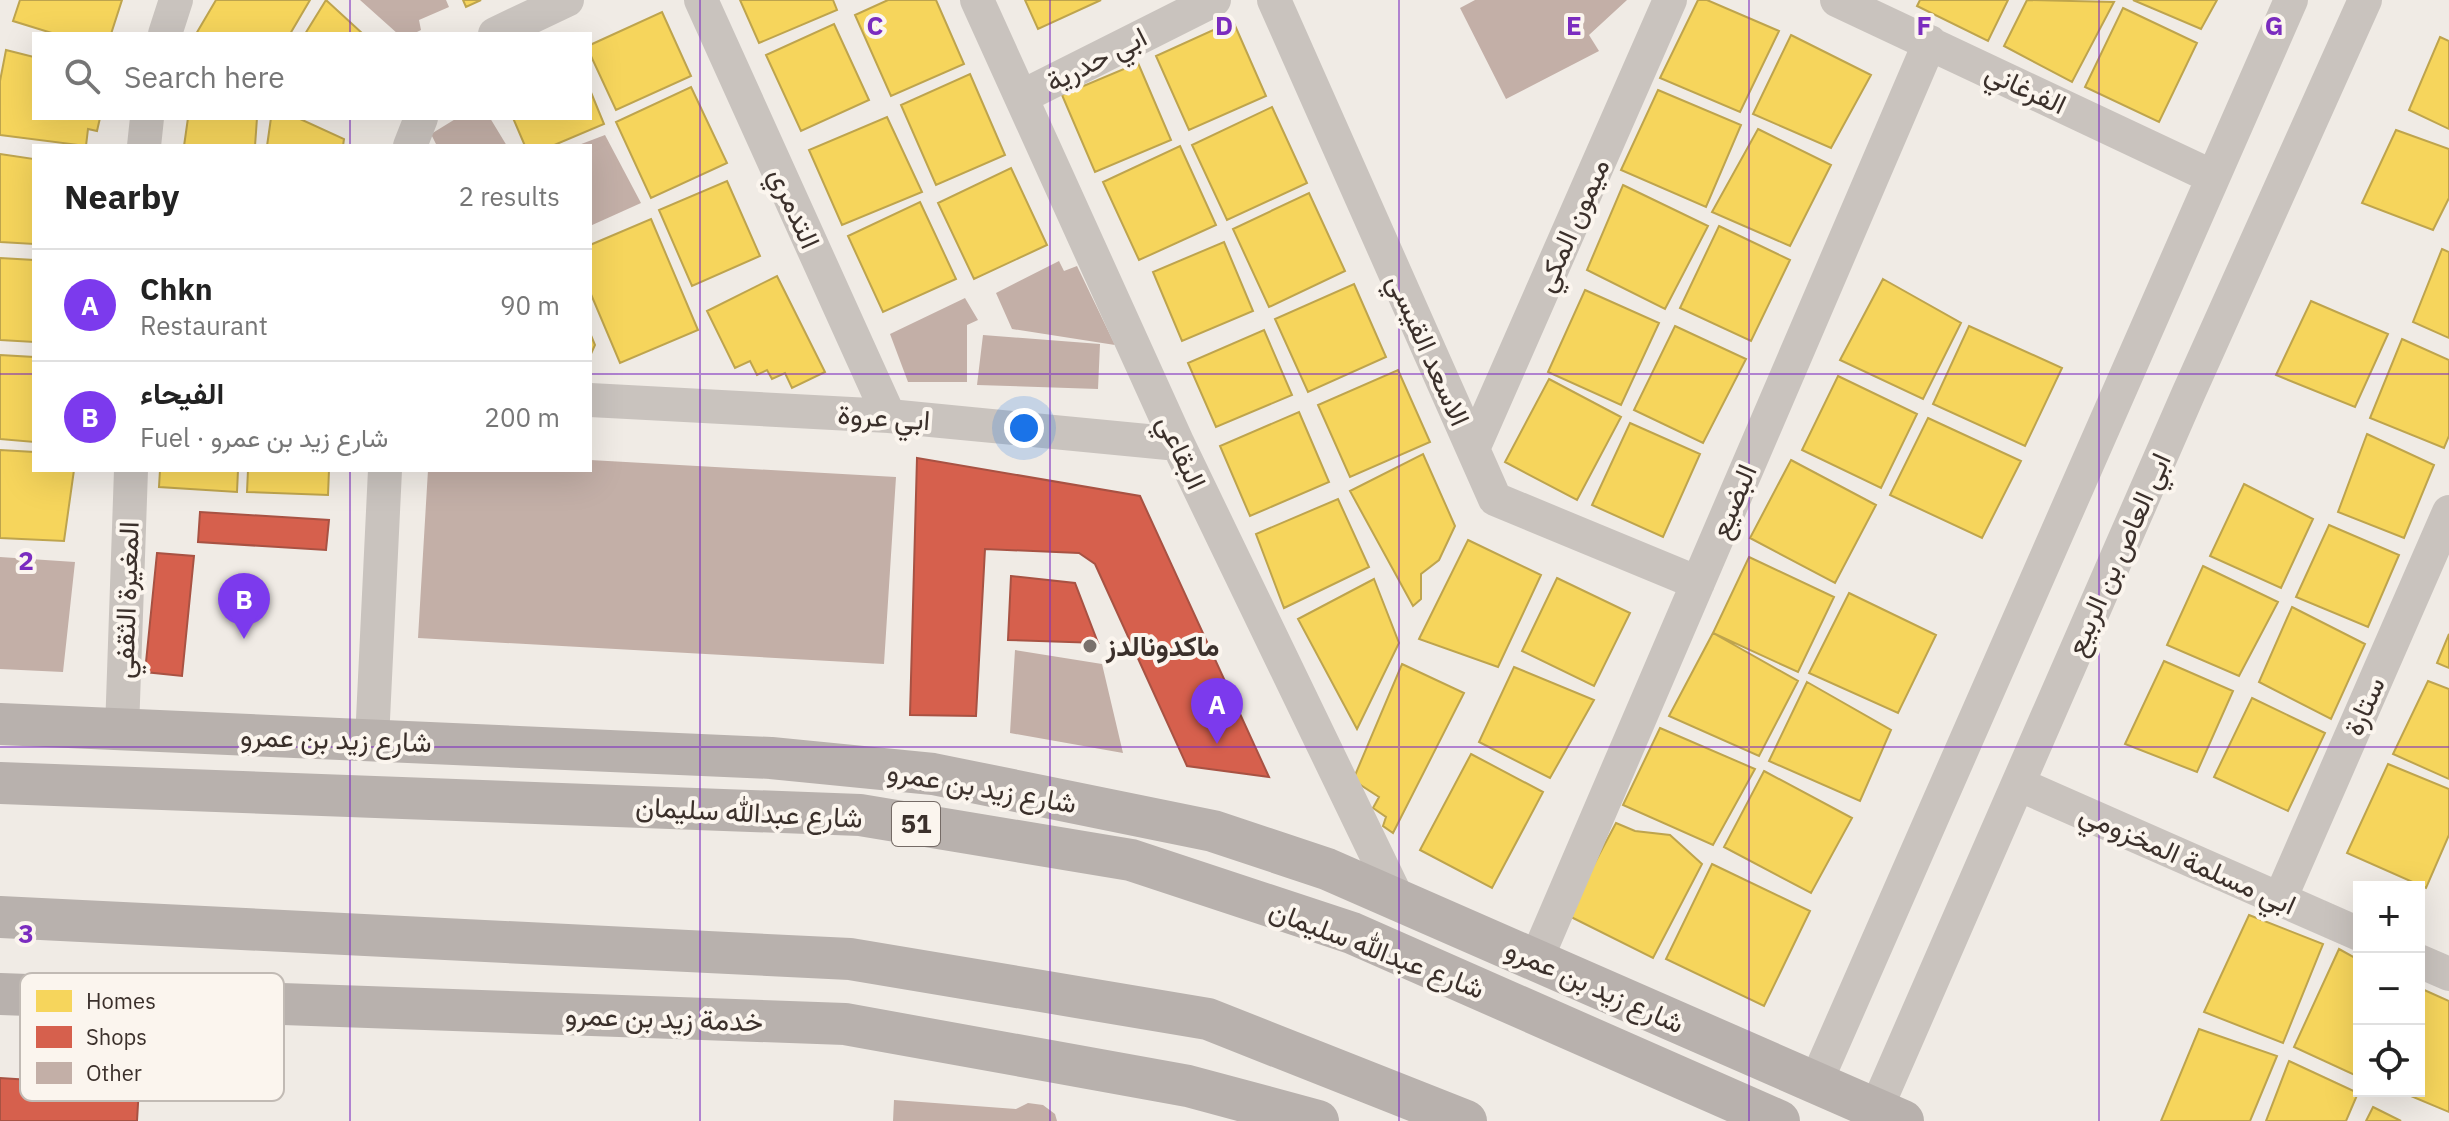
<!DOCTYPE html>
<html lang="en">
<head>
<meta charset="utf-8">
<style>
	:root { --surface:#fff; --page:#f2f2f2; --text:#222; --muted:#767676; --line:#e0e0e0; --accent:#7c3aed }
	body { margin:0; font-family:"IBM Plex Sans",Vazirmatn,sans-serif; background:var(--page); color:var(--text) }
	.controls { position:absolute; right:24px; bottom:24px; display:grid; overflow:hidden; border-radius:0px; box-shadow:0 8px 32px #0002 }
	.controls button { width:72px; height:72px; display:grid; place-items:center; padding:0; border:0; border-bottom:2px solid var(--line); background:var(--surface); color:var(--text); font:40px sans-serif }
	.you { position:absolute; left:1024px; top:428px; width:28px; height:28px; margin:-20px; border:6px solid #fff; border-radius:50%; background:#1a73e8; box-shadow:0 0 0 12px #1a73e833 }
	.badge { display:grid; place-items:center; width:52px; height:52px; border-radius:50%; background:var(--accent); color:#fff; font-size:26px; font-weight:700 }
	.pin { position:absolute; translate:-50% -66px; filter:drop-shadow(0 2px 4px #0008) }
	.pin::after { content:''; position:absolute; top:42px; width:28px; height:24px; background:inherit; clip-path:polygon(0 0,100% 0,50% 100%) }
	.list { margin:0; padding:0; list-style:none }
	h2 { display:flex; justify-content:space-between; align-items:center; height:104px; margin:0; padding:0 32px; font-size:34px }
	h2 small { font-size:26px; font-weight:400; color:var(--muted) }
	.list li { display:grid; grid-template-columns:52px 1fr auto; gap:24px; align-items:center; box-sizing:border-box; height:112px; padding:0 32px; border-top:2px solid var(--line) }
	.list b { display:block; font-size:30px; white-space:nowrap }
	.list p { margin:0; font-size:26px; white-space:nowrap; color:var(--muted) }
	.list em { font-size:26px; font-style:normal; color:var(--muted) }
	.icon { flex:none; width:44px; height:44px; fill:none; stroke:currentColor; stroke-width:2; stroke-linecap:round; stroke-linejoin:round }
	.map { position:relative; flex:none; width:2449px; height:1121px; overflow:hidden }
	.search { position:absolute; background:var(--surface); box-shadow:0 8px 32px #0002; left:32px; top:32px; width:560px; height:88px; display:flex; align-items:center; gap:20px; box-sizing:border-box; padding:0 28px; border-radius:0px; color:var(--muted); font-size:30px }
	.panel { position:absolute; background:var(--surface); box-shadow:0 8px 32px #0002; left:32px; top:144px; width:560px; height:328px; border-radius:0px }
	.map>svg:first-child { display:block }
</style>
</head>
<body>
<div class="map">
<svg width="2449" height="1121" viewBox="0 0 2449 1121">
	<rect width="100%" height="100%" fill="#f0ebe5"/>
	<path fill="#f6d55c" stroke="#bea44d" stroke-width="2" d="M 20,0 L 122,0 L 111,34 L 55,34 L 13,21 Z
		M 216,0 L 310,0 L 290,34 L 196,34 Z
		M 326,0 L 363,34 L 305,34 Z
		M 463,0 L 481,0 L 466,7 Z
		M 740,0 L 833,0 L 837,10 L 759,43 Z
		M 888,0 L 936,0 L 964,64 L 891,96 L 855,15 Z
		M 1025,0 L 1101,0 L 1038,29 Z
		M 1698,0 L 1707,0 L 1779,31 L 1740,112 L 1660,78 Z
		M 1920,0 L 2008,0 L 1988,41 L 1917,6 Z
		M 2027,0 L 2114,2 L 2072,82 L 2004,46 Z
		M 2133,0 L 2217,0 L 2201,29 Z
		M 2123,8 L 2197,43 L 2159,122 L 2085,87 Z
		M 662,12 L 691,76 L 616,110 L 590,54 L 590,45 Z
		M 1233,21 L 1266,96 L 1189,130 L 1156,56 Z
		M 834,24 L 869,100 L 801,131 L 766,55 Z
		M 1791,35 L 1871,75 L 1831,148 L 1753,114 Z
		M 2440,37 L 2449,41 L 2449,129 L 2409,110 Z
		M 6,50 L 34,57 L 34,118 L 100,118 L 97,131 L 88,129 L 86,146 L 0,135 L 0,81 Z
		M 1138,63 L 1171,140 L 1095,172 L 1062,95 Z
		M 970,74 L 1005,155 L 936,185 L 901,105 Z
		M 691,87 L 727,163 L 651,198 L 616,122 Z
		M 590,90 L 604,124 L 552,146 L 525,146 L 513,118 L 590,118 Z
		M 1658,90 L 1741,125 L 1706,207 L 1621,170 Z
		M 1272,107 L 1307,183 L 1227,220 L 1192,145 Z
		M 887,117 L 922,192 L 842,225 L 809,150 Z
		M 188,118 L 257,118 L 255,146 L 184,146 Z
		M 271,118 L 298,118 L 344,139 L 343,146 L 267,146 Z
		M 1758,129 L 1831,165 L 1790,246 L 1712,212 Z
		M 2396,130 L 2449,149 L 2449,198 L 2433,230 L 2362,203 Z
		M 1180,146 L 1216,225 L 1139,260 L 1103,182 Z
		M 0,154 L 34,159 L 34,244 L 0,242 Z
		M 1011,168 L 1047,245 L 974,279 L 938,203 Z
		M 727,181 L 760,256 L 692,286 L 659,210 Z
		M 1623,185 L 1708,226 L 1665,309 L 1587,270 Z
		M 1309,193 L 1345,271 L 1269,307 L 1233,229 Z
		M 920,202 L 956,279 L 883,312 L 848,236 Z
		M 651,219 L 698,330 L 620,363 L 590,292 L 590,245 Z
		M 1719,226 L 1790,260 L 1751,341 L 1680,308 Z
		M 1224,242 L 1253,311 L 1182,341 L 1153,272 Z
		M 2442,249 L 2449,252 L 2449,338 L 2413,322 Z
		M 0,258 L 34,260 L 34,342 L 0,340 Z
		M 777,276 L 825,372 L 792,388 L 785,373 L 772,379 L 767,370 L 757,375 L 750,361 L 735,368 L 707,311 Z
		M 1883,279 L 1961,323 L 1923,399 L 1840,360 Z
		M 1354,284 L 1386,357 L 1308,392 L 1275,319 Z
		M 1585,290 L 1659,323 L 1621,405 L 1548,372 Z
		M 2311,301 L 2388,334 L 2355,407 L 2276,375 Z
		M 1675,326 L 1746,359 L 1703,443 L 1634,410 Z
		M 1969,326 L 2062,368 L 2025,446 L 1933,404 Z
		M 1264,330 L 1292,395 L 1216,427 L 1188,363 Z
		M 590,333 L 595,345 L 590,356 Z
		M 2402,339 L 2449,360 L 2449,436 L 2444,448 L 2370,418 Z
		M 0,355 L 34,357 L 34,442 L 0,439 Z
		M 1398,370 L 1430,442 L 1350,477 L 1318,405 Z
		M 1838,376 L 1917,414 L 1881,488 L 1802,450 Z
		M 1549,379 L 1621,417 L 1577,500 L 1505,462 Z
		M 1299,412 L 1329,482 L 1250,516 L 1220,446 Z
		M 1928,418 L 2021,461 L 1982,538 L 1890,495 Z
		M 1630,423 L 1700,454 L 1663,537 L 1592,505 Z
		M 2367,434 L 2434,465 L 2404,538 L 2338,512 Z
		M 0,450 L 34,452 L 34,470 L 74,470 L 64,541 L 0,538 Z
		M 1423,454 L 1455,526 L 1439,560 L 1421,574 L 1421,599 L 1413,606 L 1350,491 Z
		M 1791,460 L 1876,505 L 1835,583 L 1750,538 Z
		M 160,470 L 238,470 L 237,492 L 159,487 Z
		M 248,470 L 329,470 L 328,495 L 247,492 Z
		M 2244,484 L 2313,519 L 2281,588 L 2210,556 Z
		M 1338,499 L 1369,567 L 1284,608 L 1256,534 Z
		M 2329,525 L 2399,555 L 2368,627 L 2296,597 Z
		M 1468,540 L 1541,575 L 1498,667 L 1419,639 Z
		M 1749,557 L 1834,597 L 1798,672 L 1713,633 Z
		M 2203,566 L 2278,602 L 2239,676 L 2167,645 Z
		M 1557,578 L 1630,613 L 1594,686 L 1522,651 Z
		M 1374,579 L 1399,643 L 1357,729 L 1298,619 Z
		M 1849,593 L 1936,635 L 1898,713 L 1809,673 Z
		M 2292,607 L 2365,644 L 2331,719 L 2259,682 Z
		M 1713,633 L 1798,681 L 1759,756 L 1669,716 Z
		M 2449,634 L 2449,668 L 2437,663 Z
		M 2164,661 L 2233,691 L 2197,772 L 2125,744 Z
		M 1402,664 L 1464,693 L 1393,833 L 1383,826 L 1386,817 L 1373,808 L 1379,797 L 1353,780 Z
		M 1514,667 L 1594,700 L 1550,778 L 1479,742 Z
		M 2428,681 L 2449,689 L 2449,779 L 2393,754 Z
		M 1807,682 L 1891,730 L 1860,801 L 1769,761 Z
		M 2252,698 L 2325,733 L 2288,811 L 2214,777 Z
		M 1660,728 L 1755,769 L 1713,845 L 1623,805 Z
		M 1471,754 L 1543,792 L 1492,888 L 1420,850 Z
		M 2388,764 L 2449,789 L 2449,835 L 2426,888 L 2347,853 Z
		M 1764,771 L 1852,818 L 1811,893 L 1724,847 Z
		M 1616,823 L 1635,831 L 1670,835 L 1702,864 L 1653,958 L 1567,915 Z
		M 1712,864 L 1810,911 L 1764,1006 L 1666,959 Z
		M 2249,915 L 2323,944 L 2283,1043 L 2204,1012 Z
		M 2339,949 L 2359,960 L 2359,1077 L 2294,1047 Z
		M 2422,989 L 2449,1001 L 2449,1112 L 2399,1091 L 2419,1091 L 2419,997 Z
		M 2199,1029 L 2277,1056 L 2250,1121 L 2161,1121 Z
		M 2289,1061 L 2358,1093 L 2346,1121 L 2266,1121 Z
		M 2373,1107 L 2401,1121 L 2366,1121 Z"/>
	<path fill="#d6604d" stroke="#a85243" stroke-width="2" d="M 917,458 L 1140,496 L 1269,777 L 1187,766 L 1095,564 L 1079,553 L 985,549 L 976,716 L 910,715 Z
		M 200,512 L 329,520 L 326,550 L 198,542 Z
		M 157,553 L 194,556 L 182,676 L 145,672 Z
		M 1011,576 L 1075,583 L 1098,643 L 1008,640 Z
		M 0,1078 L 139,1087 L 137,1121 L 0,1121 Z"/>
	<path fill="#c3afa7" d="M 360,0 L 446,0 L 449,7 L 419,20 L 421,30 L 413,34 L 398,34 Z
		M 1475,0 L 1627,0 L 1589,35 L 1599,51 L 1506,99 L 1460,8 Z
		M 457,118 L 490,118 L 507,146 L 437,146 L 431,134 Z
		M 605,135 L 641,203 L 590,226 L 590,146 L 576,146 Z
		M 1059,261 L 1064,271 L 1077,266 L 1115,345 L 1012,329 L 996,293 Z
		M 965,298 L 978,320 L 967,325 L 967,382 L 908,382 L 890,334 Z
		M 983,335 L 1100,344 L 1098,389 L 977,385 Z
		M 590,460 L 896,477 L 884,664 L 418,638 L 428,470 L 590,470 Z
		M 0,557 L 75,562 L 63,672 L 0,669 Z
		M 1015,650 L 1102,664 L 1123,753 L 1010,733 Z
		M 894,1100 L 1016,1109 L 1028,1103 L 1043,1105 L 1055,1114 L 1057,1121 L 893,1121 Z"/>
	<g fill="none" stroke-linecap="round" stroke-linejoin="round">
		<path stroke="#c9c3be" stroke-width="34" d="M 701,0 L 889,416
			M 977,0 L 1178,444 L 1398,900
			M 1274,0 L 1495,499 L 1698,583
			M 1837,0 L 2213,177
			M 165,34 L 176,0
			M 495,34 L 567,0
			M 1021,97 L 1214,0
			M 144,146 L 147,118
			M 410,146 L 421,118
			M 590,400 L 889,416 L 1178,444
			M 1473,449 L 1670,0
			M 122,730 L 131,470
			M 372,740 L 385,470
			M 2018,784 L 2359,934
			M 2280,899 L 2449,512
			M 1536,960 L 1930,42
			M 2419,961 L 2449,974
			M 1816,1082 L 2291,0
			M 1876,1109 L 2189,392 L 2365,0"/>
		<path stroke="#b8b1ad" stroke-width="42" d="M 0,724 L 771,758 L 933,774 L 1213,831 L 1327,869 L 1903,1121
			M 0,783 L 860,815 L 1131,860 L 1352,933 L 1779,1121
			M 0,917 L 850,959 L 1208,1019 L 1466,1121
			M 0,994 L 845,1024 L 1188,1086 L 1318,1121"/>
	</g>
	<path fill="none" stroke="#7b2cbf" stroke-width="2" stroke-opacity="0.55" d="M 350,0 L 350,34M 700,0 L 700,1121M 1050,0 L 1050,1121M 1399,0 L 1399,1121M 1749,0 L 1749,1121M 2099,0 L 2099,1121M 350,118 L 350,146M 0,374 L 34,374M 590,374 L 2449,374M 350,470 L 350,1121M 0,747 L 2449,747"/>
	<circle fill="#7a716c" stroke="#fbf5ee" stroke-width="3" cx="1090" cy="646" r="8"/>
	<g text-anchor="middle" stroke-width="8" stroke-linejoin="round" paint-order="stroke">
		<rect fill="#fbf5ee" stroke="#756b66" stroke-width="2" x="892" y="802" width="48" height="44" rx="6"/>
		<g font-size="26" font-weight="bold" fill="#3b302b">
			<text x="916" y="833">51</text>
		</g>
		<g font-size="28" fill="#3b302b" stroke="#fbf5ee">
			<text transform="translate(1096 59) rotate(-27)" y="10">ابي حدرية</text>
			<text transform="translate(2026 88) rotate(25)" y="10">الفرغاني</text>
			<text transform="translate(795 208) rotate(66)" y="10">التدمري</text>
			<text transform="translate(1572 225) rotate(-66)" y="10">ميمون المكي</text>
			<text transform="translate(1429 350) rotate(66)" y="10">الاسعد القيسي</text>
			<text transform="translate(884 417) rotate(4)" y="10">ابي عروة</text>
			<text transform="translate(1182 452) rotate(65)" y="10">البقاعي</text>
			<text transform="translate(1733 501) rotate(-67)" y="10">البضيع</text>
			<text transform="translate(2118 554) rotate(-66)" y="10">ابي العاص بن الربيع</text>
			<text transform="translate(126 600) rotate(-88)" y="10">المغيرة الثقفي</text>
			<text transform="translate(2364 706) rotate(-66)" y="10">ستارة</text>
			<text transform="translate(336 739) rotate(2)" y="10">شارع زيد بن عمرو</text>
			<text transform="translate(982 787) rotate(10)" y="10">شارع زيد بن عمرو</text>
			<text transform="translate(749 812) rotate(3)" y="10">شارع عبدالله سليمان</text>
			<text transform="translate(2188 859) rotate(24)" y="10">ابي مسلمة المخزومي</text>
			<text transform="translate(1377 949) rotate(21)" y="10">شارع عبدالله سليمان</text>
			<text transform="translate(1595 986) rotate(24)" y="10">شارع زيد بن عمرو</text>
			<text transform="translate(664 1018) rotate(2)" y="10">خدمة زيد بن عمرو</text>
		</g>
		<g font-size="28" font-weight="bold" fill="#3b302b" stroke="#fbf5ee" text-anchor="start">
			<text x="1106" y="656">ماكدونالدز</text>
		</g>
	</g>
	<rect x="20" y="973" width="264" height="128" rx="12" fill="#fbf5ee" stroke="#c1bab4" stroke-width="2"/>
	<rect x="36" y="990" width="36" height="22" fill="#f6d55c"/>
	<rect x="36" y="1026" width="36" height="22" fill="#d6604d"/>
	<rect x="36" y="1062" width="36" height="22" fill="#c3afa7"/>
	<g font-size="22" fill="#3b302b">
		<text x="86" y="1009">Homes</text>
		<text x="86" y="1045">Shops</text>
		<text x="86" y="1081">Other</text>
	</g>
	<g font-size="26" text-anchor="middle" font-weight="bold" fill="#7b2cbf" stroke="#fbf5ee" stroke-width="8" stroke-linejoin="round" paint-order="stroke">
		<text x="875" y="35">C</text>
		<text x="1224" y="35">D</text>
		<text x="1574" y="35">E</text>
		<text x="1924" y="35">F</text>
		<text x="2274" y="35">G</text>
		<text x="26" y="570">2</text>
		<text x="26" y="943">3</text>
	</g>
</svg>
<div class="controls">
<button>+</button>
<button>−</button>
<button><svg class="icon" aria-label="locate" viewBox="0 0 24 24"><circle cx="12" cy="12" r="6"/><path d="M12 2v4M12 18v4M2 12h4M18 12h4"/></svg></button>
</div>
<div class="you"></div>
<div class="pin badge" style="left:1217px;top:744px">A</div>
<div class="pin badge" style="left:244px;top:639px">B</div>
<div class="search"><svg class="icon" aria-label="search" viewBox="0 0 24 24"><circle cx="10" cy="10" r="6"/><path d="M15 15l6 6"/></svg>Search here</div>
<section class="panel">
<h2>Nearby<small>2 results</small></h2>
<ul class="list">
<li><span class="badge">A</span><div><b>Chkn</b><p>Restaurant</p></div><em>90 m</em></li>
<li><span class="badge">B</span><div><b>الفيحاء</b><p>Fuel · شارع زيد بن عمرو</p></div><em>200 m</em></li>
</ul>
</section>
</div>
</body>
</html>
